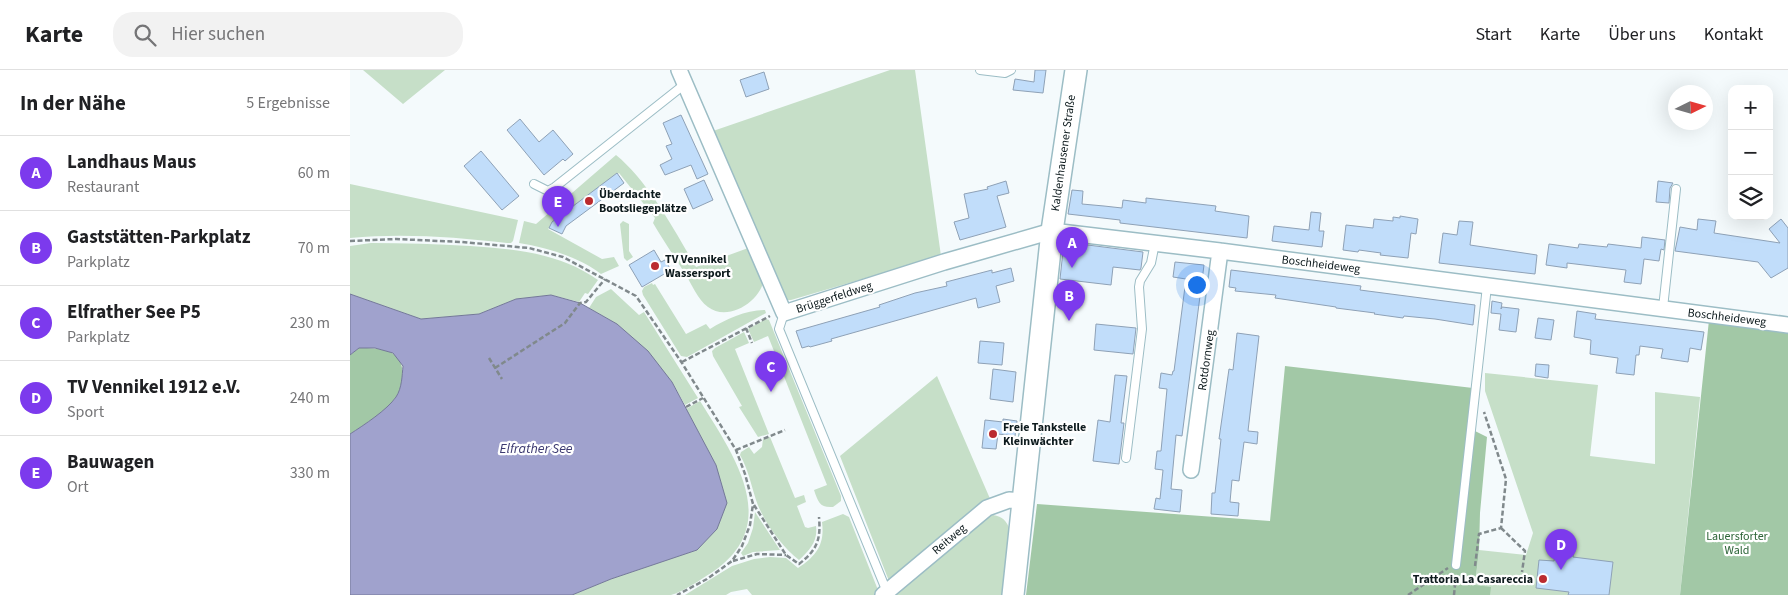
<!DOCTYPE html>
<html lang="de">
<head>
<meta charset="utf-8">
<style>
	:root { --surface:#fff; --page:#f2f2f2; --text:#202124; --muted:#757577; --line:#e0e0e0; --accent:#7c3aed }
	body { margin:0; font-family:"Source Sans 3",sans-serif; background:var(--page); color:var(--text) }
	.controls { position:absolute; right:15px; top:15px; display:grid; overflow:hidden; border-radius:10px; box-shadow:0 5px 20px #0002 }
	.controls button { width:45px; height:45px; display:grid; place-items:center; padding:0; border:0; border-bottom:1px solid var(--line); background:var(--surface); color:var(--text); font:25px sans-serif }
	.compass { position:absolute; left:1318px; top:15px; width:45px; height:45px; border-radius:50%; background:var(--surface); box-shadow:0 5px 20px #0002; rotate:85deg }
	.you { position:absolute; left:846px; top:214px; width:18px; height:18px; margin:-12px; border:4px solid #fff; border-radius:50%; background:#1a73e8; box-shadow:0 0 0 8px #1a73e833 }
	.badge { display:grid; place-items:center; width:32px; height:32px; border-radius:50%; background:var(--accent); color:#fff; font-size:16px; font-weight:700 }
	.pin { position:absolute; translate:-50% -41px; filter:drop-shadow(0 1px 2px #0008) }
	.pin::after { content:''; position:absolute; top:26px; width:18px; height:15px; background:inherit; clip-path:polygon(0 0,100% 0,50% 100%) }
	.list { margin:0; padding:0; list-style:none }
	h2 { display:flex; justify-content:space-between; align-items:center; height:65px; margin:0; padding:0 20px; font-size:21px }
	h2 small { font-size:16px; font-weight:400; color:var(--muted) }
	.list li { display:grid; grid-template-columns:32px 1fr auto; gap:15px; align-items:center; box-sizing:border-box; height:75px; padding:0 20px; border-top:1px solid var(--line) }
	.list b { display:block; font-size:19px; white-space:nowrap }
	.list p { margin:0; font-size:16px; white-space:nowrap; color:var(--muted) }
	.list em { font-size:16px; font-style:normal; color:var(--muted) }
	.icon { flex:none; width:28px; height:28px; fill:none; stroke:currentColor; stroke-width:2; stroke-linecap:round; stroke-linejoin:round }
	.map { position:relative; flex:none; width:1438px; height:525px; overflow:hidden }
	header { display:flex; align-items:center; gap:30px; box-sizing:border-box; height:70px; padding:0 25px; background:var(--surface); border-bottom:1px solid var(--line) }
	header strong { font-size:24px }
	nav { display:flex; gap:28px; margin-inline-start:auto; font-size:18px }
	.search { width:350px; height:45px; background:var(--page); display:flex; align-items:center; gap:12px; box-sizing:border-box; padding:0 18px; border-radius:20px; color:var(--muted); font-size:19px }
	main { display:flex }
	aside { flex:1; background:var(--surface) }
	.map>svg:first-child { display:block }
</style>
</head>
<body>
<header>
<strong>Karte</strong>
<div class="search"><svg class="icon" aria-label="search" viewBox="0 0 24 24"><circle cx="10" cy="10" r="6"/><path d="M15 15l6 6"/></svg>Hier suchen</div>
<nav><a>Start</a><a>Karte</a><a>Über uns</a><a>Kontakt</a></nav>
</header>
<main>
<aside>
<h2>In der Nähe<small>5 Ergebnisse</small></h2>
<ul class="list">
<li><span class="badge">A</span><div><b>Landhaus Maus</b><p>Restaurant</p></div><em>60 m</em></li>
<li><span class="badge">B</span><div><b>Gaststätten-Parkplatz</b><p>Parkplatz</p></div><em>70 m</em></li>
<li><span class="badge">C</span><div><b>Elfrather See P5</b><p>Parkplatz</p></div><em>230 m</em></li>
<li><span class="badge">D</span><div><b>TV Vennikel 1912 e.V.</b><p>Sport</p></div><em>240 m</em></li>
<li><span class="badge">E</span><div><b>Bauwagen</b><p>Ort</p></div><em>330 m</em></li>
</ul>
</aside>
<div class="map">
<svg width="1438" height="525" viewBox="0 0 1438 525">
	<rect width="100%" height="100%" fill="#f4fafc"/>
	<path fill="#c6dfc8" d="M 13,0 L 95,0 L 53,34 Z
		M 540,0 L 565,0 L 591,186 L 441,230 L 437,230 L 363,61 Z
		M 266,85 C 298,111 325,161 346,197 L 401,177 C 405,185 414,197 414,205 C 415,229 379,253 358,237 C 347,229 342,214 334,202 C 324,186 313,170 303,153 L 305,148 L 269,103 L 198,159 L 252,189 L 264,187 L 269,196 L 251,204 C 227,186 198,178 169,173 L 174,151 L 186,154 Z
		M 0,114 L 168,150 L 163,171 L 161,173 L 157,173 C 105,167 52,163 0,168 Z
		M 273,151 L 279,154 L 279,181 L 283,187 L 277,191 L 274,188 L 270,154 Z
		M 21,173 C 54,173 87,174 120,176 C 165,179 210,183 248,210 L 238,224 L 235,223 L 229,232 L 201,225 L 166,229 L 129,244 L 71,249 L 0,224 L 0,176 Z
		M 302,213 L 303,215 L 305,214 L 336,264 L 356,254 L 360,259 C 376,249 396,240 415,240 L 416,243 L 337,287 L 331,286 L 293,225 L 292,221 L 294,217 Z
		M 261,219 L 289,245 L 294,242 L 348,328 L 335,335 L 322,312 L 267,254 L 239,238 L 246,227 Z
		M 416,249 L 419,250 L 491,426 L 491,431 L 483,437 C 470,438 468,432 464,420 L 477,415 L 418,266 L 404,272 L 398,259 Z
		M 394,262 L 399,273 L 385,279 L 419,364 L 408,367 L 389,337 L 392,336 L 363,286 L 362,281 L 365,278 Z
		M 1135,303 L 1248,315 L 1240,386 L 1305,394 L 1305,322 L 1350,327 L 1330,525 L 1140,525 L 1140,518 L 1125,516 L 1129,480 L 1176,485 L 1183,463 L 1135,321 Z
		M 587,306 L 641,431 L 539,511 L 490,386 Z
		M 350,331 C 383,384 433,453 364,501 C 353,508 333,522 321,525 C 313,525 302,525 294,525 C 270,525 246,525 222,525 L 261,509 L 347,480 L 366,395 L 336,339 Z
		M 420,367 L 445,428 L 454,425 L 456,432 L 447,436 L 455,457 L 458,458 L 466,456 C 468,471 460,480 449,490 C 432,477 413,451 406,430 C 401,414 398,399 390,385 L 391,382 L 399,377 L 404,384 L 412,377 L 413,369 Z
		M 405,442 L 430,480 L 403,482 L 393,486 L 391,483 L 398,473 L 403,458 Z
		M 493,444 L 499,447 L 528,520 L 527,525 L 402,525 L 397,519 L 381,522 L 376,525 L 335,525 L 382,496 L 404,489 L 420,487 L 436,488 L 448,498 C 466,486 475,475 472,452 Z
		M 643,445 C 653,447 656,450 660,460 L 653,525 L 545,525 L 634,449 Z"/>
	<path fill="#a2c8a6" d="M 1359,250 L 1438,260 L 1438,525 L 1330,525 Z
		M 9,278 C 31,278 56,279 52,308 C 51,315 50,322 46,327 C 36,342 15,354 0,364 L 0,285 Z
		M 935,296 L 1123,318 L 1117,357 L 1137,367 L 1130,443 L 1129,480 L 1125,515 L 1141,517 L 1140,525 L 676,525 L 687,434 L 920,451 Z"/>
	<path fill="#a0a2cd" stroke="#747998" d="M 0,224 L 71,249 L 129,244 L 166,229 L 201,225 L 230,233 L 267,254 L 298,281 L 322,312 L 366,395 L 377,433 L 367,459 L 347,480 L 261,509 L 222,525 L 0,525 L 0,364 C 14,355 37,340 46,327 C 52,318 52,306 53,296 L 43,283 L 25,278 L 9,278 L 0,285 Z"/>
	<path fill="#c1ddfa" stroke="#8ea1b6" d="M 685,0 L 696,0 L 693,23 L 663,20 L 665,9 L 684,12 Z
		M 414,2 L 419,19 L 396,27 L 390,10 Z
		M 331,45 L 358,104 L 347,109 L 341,95 L 315,105 L 310,95 L 322,89 L 316,76 L 322,74 L 313,53 Z
		M 170,49 L 189,72 L 203,60 L 223,84 L 215,91 L 213,89 L 194,105 L 157,60 Z
		M 131,81 L 169,126 L 152,140 L 114,96 Z
		M 267,103 L 274,113 L 216,156 L 212,164 L 199,158 L 202,152 Z
		M 354,110 L 363,130 L 343,139 L 334,119 Z
		M 656,111 L 659,123 L 647,126 L 656,157 L 610,170 L 604,152 L 619,148 L 614,124 L 638,119 L 637,117 Z
		M 1308,111 L 1323,113 L 1320,118 L 1319,133 L 1306,132 Z
		M 722,120 L 733,121 L 732,134 L 754,136 L 772,138 L 773,130 L 796,133 L 796,128 L 866,136 L 865,141 L 899,146 L 897,168 L 770,153 L 770,150 L 718,144 Z
		M 961,142 L 971,143 L 969,161 L 974,161 L 972,177 L 922,171 L 924,156 L 959,160 Z
		M 1050,146 L 1068,149 L 1066,164 L 1061,163 L 1058,188 L 1030,185 L 1031,183 L 1009,180 L 1008,182 L 993,180 L 996,155 L 1023,158 L 1024,149 L 1043,151 L 1043,147 L 1050,148 Z
		M 1348,149 L 1366,151 L 1364,163 L 1430,173 L 1419,159 L 1431,149 L 1438,158 L 1438,198 L 1421,208 L 1408,192 L 1325,181 L 1330,157 L 1347,160 Z
		M 1109,151 L 1123,152 L 1120,175 L 1187,185 L 1185,204 L 1089,193 L 1093,163 L 1107,165 Z
		M 1292,167 L 1315,170 L 1314,180 L 1311,179 L 1309,191 L 1294,189 L 1291,214 L 1274,212 L 1276,200 L 1217,193 L 1217,198 L 1196,195 L 1199,174 L 1228,178 L 1229,174 L 1257,177 L 1258,174 L 1291,178 Z
		M 714,172 L 793,182 L 791,198 L 790,200 L 763,197 L 761,215 L 710,209 Z
		M 304,180 L 311,192 L 315,190 L 321,200 L 292,217 L 279,195 Z
		M 825,192 L 854,195 L 832,366 L 826,365 L 821,419 L 832,420 L 830,442 L 804,439 L 806,428 L 810,429 L 813,400 L 805,399 L 807,381 L 811,381 L 817,319 L 809,318 L 811,303 L 822,305 L 823,301 L 824,301 L 836,209 L 823,207 Z
		M 661,198 L 664,211 L 646,216 L 650,232 L 628,238 L 626,228 L 481,269 L 482,271 L 460,277 L 459,276 L 452,278 L 446,261 L 530,237 L 529,235 L 565,223 L 597,216 L 596,212 L 642,200 L 642,203 Z
		M 881,200 L 1011,216 L 1010,220 L 1125,235 L 1123,255 L 1085,249 L 1054,246 L 1053,248 L 1024,244 L 1025,243 L 986,238 L 986,237 L 925,228 L 926,225 L 885,221 L 886,218 L 879,217 Z
		M 1142,231 L 1152,233 L 1151,239 L 1152,237 L 1169,239 L 1166,262 L 1149,260 L 1151,244 L 1141,243 Z
		M 1227,241 L 1246,244 L 1245,249 L 1354,262 L 1351,280 L 1340,278 L 1338,292 L 1311,288 L 1313,279 L 1290,276 L 1289,285 L 1286,285 L 1284,305 L 1266,303 L 1268,288 L 1240,284 L 1241,270 L 1224,267 Z
		M 1188,248 L 1204,250 L 1201,270 L 1185,268 Z
		M 746,254 L 786,258 L 783,284 L 744,280 Z
		M 887,263 L 909,266 L 898,361 L 908,362 L 907,374 L 894,372 L 889,411 L 882,410 L 880,432 L 889,433 L 888,446 L 861,444 L 862,423 L 865,423 L 871,369 L 869,369 L 879,299 L 883,300 Z
		M 630,271 L 654,273 L 652,295 L 628,293 Z
		M 1186,294 L 1199,295 L 1198,308 L 1185,306 Z
		M 643,299 L 666,302 L 663,332 L 640,329 Z
		M 765,305 L 777,306 L 771,353 L 774,353 L 769,394 L 743,391 L 748,350 L 760,352 Z
		M 653,349 L 667,351 L 665,366 L 648,364 L 646,379 L 632,378 L 635,350 L 653,352 Z
		M 1206,474 L 1224,476 L 1223,487 L 1263,492 L 1259,525 L 1218,525 L 1219,522 L 1186,518 L 1189,490 L 1204,491 Z"/>
	<g fill="none" stroke-linecap="round" stroke-linejoin="round">
		<defs>
			<path id="lane" d="M 630,0 L 655,3 L 661,0
				M 184,114 L 198,121 L 205,117 L 335,14
				M 1313,238 L 1326,119
				M 434,243 L 429,259 L 537,522
				M 776,388 L 792,259 L 789,217 L 790,211 L 801,193 L 805,173
				M 1106,495 L 1137,216"/>
			<path id="street" d="M 329,0 L 434,243 L 594,192 L 702,161 L 870,181 L 1438,255
				M 841,400 L 870,181
				M 533,525 L 637,438 L 659,430 L 673,431"/>
			<path id="secondary" d="M 663,525 L 702,161 L 726,0"/>
		</defs>
		<use href="#lane" stroke="#9cbdc5" stroke-width="10"/>
		<use href="#street" stroke="#9cbdc5" stroke-width="18"/>
		<use href="#secondary" stroke="#9cbdc5" stroke-width="24"/>
		<path stroke="#80898c" stroke-width="2.5" stroke-dasharray="5 2.5" stroke-linecap="butt" d="M 0,171 L 46,169 L 112,172 L 179,178 L 213,187 L 286,226 L 332,293 L 386,380 L 395,404 L 403,434 L 400,455 L 392,476 L 382,491 L 357,509 L 327,525
			M 396,258 L 402,273
			M 139,288 L 152,309
			M 332,292 L 420,246
			M 145,298 L 215,253 L 230,233 L 236,232 L 255,209
			M 336,337 L 353,328
			M 386,380 L 435,360
			M 404,435 L 436,485 L 449,494 C 467,480 471,470 469,447
			M 1151,458 L 1175,481 L 1172,502
			M 383,491 L 407,484 L 436,485
			M 1125,496 L 1129,464 L 1151,458 L 1156,409 L 1134,342
			M 1058,525 L 1098,498
			M 1104,525 L 1106,504"/>
		<use href="#lane" stroke="#fff" stroke-width="8"/>
		<use href="#street" stroke="#fff" stroke-width="15"/>
		<use href="#secondary" stroke="#fff" stroke-width="21"/>
	</g>
	<g fill="#bb2b2f" stroke="#fff" stroke-width="2">
		<circle cx="239" cy="131" r="5"/>
		<circle cx="305" cy="196" r="5"/>
		<circle cx="643" cy="364" r="5"/>
		<circle cx="1193" cy="509" r="5"/>
	</g>
	<g text-anchor="middle" stroke-width="4.5" stroke-linejoin="round" paint-order="stroke">
		<g font-size="12" fill="#0d1a1d" stroke="#fff">
			<text transform="translate(713 83) rotate(-82)" y="4">Kaldenhausener Straße</text>
			<text transform="translate(971 194) rotate(7)" y="4">Boschheideweg</text>
			<text transform="translate(484 227) rotate(-18)" y="4">Brüggerfeldweg</text>
			<text transform="translate(1377 247) rotate(7)" y="4">Boschheideweg</text>
			<text transform="translate(856 290) rotate(-82)" y="4">Rotdornweg</text>
			<text transform="translate(599 469) rotate(-40)" y="4">Reitweg</text>
		</g>
		<g font-size="12" font-weight="bold" fill="#0d1a1d" stroke="#fff" text-anchor="start">
			<text x="249" y="128">Überdachte<tspan x="249" dy="14">Bootsliegeplätze</tspan></text>
			<text x="315" y="193">TV Vennikel<tspan x="315" dy="14">Wassersport</tspan></text>
			<text x="653" y="361">Freie Tankstelle<tspan x="653" dy="14">Kleinwächter</tspan></text>
			<text x="1183" y="513" text-anchor="end">Trattoria La Casareccia</text>
		</g>
		<g font-size="12" fill="#2c6437" stroke="#fff">
			<text x="1387" y="470">Lauersforter<tspan x="1387" dy="14">Wald</tspan></text>
		</g>
		<g font-size="14" font-style="italic" fill="#3d3a71" stroke="#fff">
			<text x="186" y="383">Elfrather See</text>
		</g>
	</g>
</svg>
<div class="controls">
<button>+</button>
<button>−</button>
<button><svg class="icon" aria-label="layers" viewBox="0 0 24 24"><path d="M12 4l9 5-9 5-9-5zM3 14l9 5 9-5"/></svg></button>
</div>
<svg class="compass" viewBox="-18 -18 36 36"><path d="M0-13l5 13h-10z" fill="#e53935"/><path d="M0 13l5-13h-10z" fill="#757577"/></svg>
<div class="you"></div>
<div class="pin badge" style="left:722px;top:198px">A</div>
<div class="pin badge" style="left:719px;top:251px">B</div>
<div class="pin badge" style="left:421px;top:322px">C</div>
<div class="pin badge" style="left:1211px;top:500px">D</div>
<div class="pin badge" style="left:208px;top:157px">E</div>
</div>
</main>
</body>
</html>
